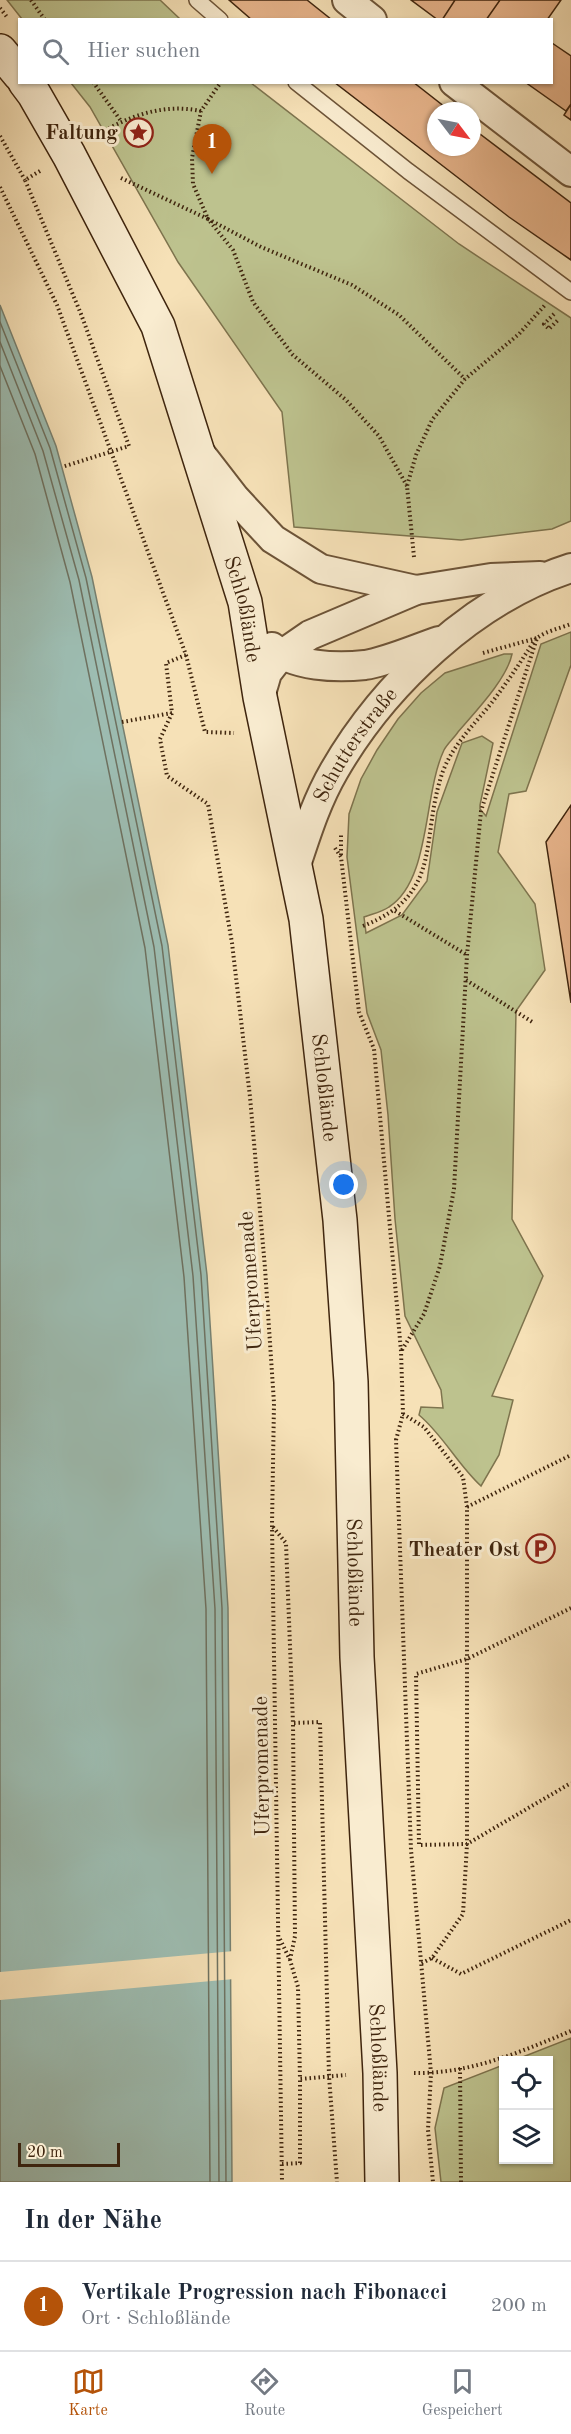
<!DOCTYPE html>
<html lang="de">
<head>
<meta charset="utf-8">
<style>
	:root { --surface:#fff; --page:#f6f6f7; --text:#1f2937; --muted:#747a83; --line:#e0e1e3; --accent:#b45309 }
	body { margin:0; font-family:"Old Standard TT",serif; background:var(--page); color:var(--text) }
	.controls { position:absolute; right:18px; bottom:18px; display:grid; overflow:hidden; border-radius:0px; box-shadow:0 2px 4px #0004 }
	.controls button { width:54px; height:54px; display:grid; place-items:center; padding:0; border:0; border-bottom:2px solid var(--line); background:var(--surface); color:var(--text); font:30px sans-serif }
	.compass { position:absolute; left:427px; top:102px; width:54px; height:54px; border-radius:50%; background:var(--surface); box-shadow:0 2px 4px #0004; rotate:122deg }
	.scale { position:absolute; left:18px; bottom:15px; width:102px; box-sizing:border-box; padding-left:6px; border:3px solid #3f250e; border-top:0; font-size:16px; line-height:21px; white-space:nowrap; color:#3f250e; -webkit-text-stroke:4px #f9ecd0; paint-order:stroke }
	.you { position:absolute; left:344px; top:1185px; width:21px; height:21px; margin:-15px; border:4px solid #fff; border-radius:50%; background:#1a73e8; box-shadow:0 0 0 9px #1a73e833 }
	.badge { display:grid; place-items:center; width:39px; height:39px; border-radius:50%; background:var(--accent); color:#fff; font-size:20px; font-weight:700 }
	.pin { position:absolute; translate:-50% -50px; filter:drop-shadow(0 2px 3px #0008) }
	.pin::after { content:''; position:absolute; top:32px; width:21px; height:18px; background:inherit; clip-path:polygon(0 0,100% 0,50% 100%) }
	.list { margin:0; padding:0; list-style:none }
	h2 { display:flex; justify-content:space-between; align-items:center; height:78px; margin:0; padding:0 24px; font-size:26px }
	h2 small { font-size:20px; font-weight:400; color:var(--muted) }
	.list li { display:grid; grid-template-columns:39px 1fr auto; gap:18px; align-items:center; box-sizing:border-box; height:90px; padding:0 24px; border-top:2px solid var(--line) }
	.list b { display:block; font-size:22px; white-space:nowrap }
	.list p { margin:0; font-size:20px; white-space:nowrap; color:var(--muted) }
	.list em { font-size:20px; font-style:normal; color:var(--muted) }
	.icon { flex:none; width:33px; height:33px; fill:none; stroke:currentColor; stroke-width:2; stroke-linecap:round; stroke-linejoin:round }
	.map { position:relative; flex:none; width:571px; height:2182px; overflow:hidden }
	.search { position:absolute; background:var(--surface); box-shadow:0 2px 4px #0004; left:18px; right:18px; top:18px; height:66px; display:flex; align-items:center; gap:15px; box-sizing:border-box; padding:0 21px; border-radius:0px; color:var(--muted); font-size:22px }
	.sheet { height:168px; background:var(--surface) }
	nav { display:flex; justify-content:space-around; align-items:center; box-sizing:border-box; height:84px; border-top:2px solid var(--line); background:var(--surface); font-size:16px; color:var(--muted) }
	nav a { display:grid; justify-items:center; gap:3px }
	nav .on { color:var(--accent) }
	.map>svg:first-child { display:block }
</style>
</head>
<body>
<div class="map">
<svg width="571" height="2182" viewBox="0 0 571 2182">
	<rect width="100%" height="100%" fill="#f6e1b7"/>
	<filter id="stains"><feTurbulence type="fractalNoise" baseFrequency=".00333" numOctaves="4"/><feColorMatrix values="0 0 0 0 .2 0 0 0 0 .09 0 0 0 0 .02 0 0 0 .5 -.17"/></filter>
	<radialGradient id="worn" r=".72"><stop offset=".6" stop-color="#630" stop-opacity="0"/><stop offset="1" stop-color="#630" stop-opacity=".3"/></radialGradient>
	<path fill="#bdc28e" stroke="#7e744e" stroke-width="1.5" d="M 7,0 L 160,0 L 180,19 L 22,19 Z
		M 71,83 L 251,83 L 459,244 L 571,318 L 571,521 L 552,529 L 461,540 L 294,527 L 282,412 L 178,262 L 90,107 Z
		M 571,632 L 571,665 L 526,791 L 509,794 L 498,852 L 535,904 L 545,970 L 516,1011 L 512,1219 L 543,1276 L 492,1396 L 513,1400 L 499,1455 L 481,1486 C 458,1465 443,1435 419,1415 L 421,1407 L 443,1408 L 441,1390 L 405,1316 L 395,1219 L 388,1115 L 381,1050 L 367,1013 L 347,857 L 349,814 L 361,779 L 377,750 L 398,719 L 421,693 L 445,673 L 504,654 L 512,654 C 507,679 475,712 458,732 C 454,738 447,744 444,750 C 423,794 431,880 389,907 C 382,912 372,914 364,917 L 366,933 L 402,915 L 427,881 L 437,812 L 462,743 L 482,736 L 493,743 L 480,805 L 480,809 L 486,816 L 541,644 Z
		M 571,2038 L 571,2182 L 441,2182 L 435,2128 L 444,2088 L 503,2065 L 504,2160 L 548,2160 L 548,2060 L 515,2060 Z"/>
	<path fill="#9dbdb2" stroke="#778070" stroke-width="1.5" d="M 0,305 L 56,446 L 92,577 L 168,945 L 207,1275 L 228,1608 L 232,2182 L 0,2182 Z"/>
	<path fill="#f6e1b7" d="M 234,1951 L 234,1979 L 0,2000 L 0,1972 Z"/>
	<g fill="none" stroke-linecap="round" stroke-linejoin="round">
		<path stroke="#6e7160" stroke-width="1.5" d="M 0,322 L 50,448 L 86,578 L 162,946 L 201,1275 L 222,1608 L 226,2182
			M 0,342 L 43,451 L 79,580 L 154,947 L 193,1276 L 215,1609 L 219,2182
			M 0,366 L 35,454 L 70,582 L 145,948 L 184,1277 L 206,1609 L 210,2182"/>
	</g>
	<path fill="#e6b38a" stroke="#3f250e" stroke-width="1.5" d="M 229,0 L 307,0 L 332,20 L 252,20 Z
		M 411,0 L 455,0 L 442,20 L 438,20 Z
		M 455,0 L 500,0 L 486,20 L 442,20 Z
		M 500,0 L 561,0 L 547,20 L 486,20 Z
		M 552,43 L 571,56 L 571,104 L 566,111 L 525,82 L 552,82 Z
		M 334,82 L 413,82 L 450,111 L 436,111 L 436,147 L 472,147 L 472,128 L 571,203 L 571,260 L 509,217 Z
		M 571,104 L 571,120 L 564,115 Z
		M 571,805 L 571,1003 L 546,842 Z"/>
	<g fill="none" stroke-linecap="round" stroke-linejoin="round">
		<defs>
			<path id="lane" d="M 197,0 L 220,20
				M 296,82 L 408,171 L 571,292"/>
			<g id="street">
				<path d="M 347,0 L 372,20"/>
				<path d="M 454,82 L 571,172"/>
				<path d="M 201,454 L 235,498 L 273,539 L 321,569 L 416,590"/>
				<path d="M 272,647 C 293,667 337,668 365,665 C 386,662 418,648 439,641"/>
				<path d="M 260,697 L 267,673 L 281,655 L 310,635 L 416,590 L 491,578 L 540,576"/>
				<path id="s1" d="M 295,868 C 306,835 316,802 334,771 C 384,684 474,599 571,568"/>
			</g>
			<g id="secondary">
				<path d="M 0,51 L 20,75"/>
				<path id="s2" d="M 25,82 L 34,94 L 69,155 L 158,326 L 245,602 L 260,697 L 306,919 L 340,1220 L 351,1382 L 357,1657 L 380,2073 L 382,2182"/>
			</g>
		</defs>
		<use href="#lane" stroke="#6d5438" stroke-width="18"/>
		<use href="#street" stroke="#6d5438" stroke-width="32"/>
		<use href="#secondary" stroke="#3f250e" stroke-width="36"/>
		<path stroke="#3f250e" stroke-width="4" stroke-dasharray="1.5 3" stroke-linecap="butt" d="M 31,0 L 45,20
			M 0,8 L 7,17
			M 93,82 L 121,121
			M 97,135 C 129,116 163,103 201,111
			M 0,136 L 25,180
			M 40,171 L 25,180 L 81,314 L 129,446 L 62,467
			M 121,178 L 208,219 L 193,184 L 192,158 L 201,111 L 221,82
			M 0,187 L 57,305 L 186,655 L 205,732 L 234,733
			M 554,314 L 544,324 L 549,329 L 559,319
			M 407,486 L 379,436 L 346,400 L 293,355 L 253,302 L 233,250 L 208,219 L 261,247 L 352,285 L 399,315 L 465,379
			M 414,557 L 407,486 L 416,455 L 432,420 L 465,379 L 519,334 L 545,305
			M 483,653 L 537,638
			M 186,655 L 166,663 L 172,713 L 160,739 L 167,776 L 208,804 L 232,943 L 250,1097 L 265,1268 L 274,1403 L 272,1525 L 282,2182
			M 122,722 L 172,713
			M 335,848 L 341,857 L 359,1012 L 374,1049 L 401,1351 L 403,1414 L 396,1440 L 411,1850 L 431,2073 L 428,2130 L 433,2182
			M 341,855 L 341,835
			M 395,911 L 467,955
			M 363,926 C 445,894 419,839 443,771 C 454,743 475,724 493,701 C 505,685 516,669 527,652 C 530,648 533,641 537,638 C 546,631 561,628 571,624
			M 466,980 L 534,1023
			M 402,1350 L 424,1314 L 440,1266 L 454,1189 L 467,955 L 481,811 L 537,638
			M 403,1414 L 424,1427 L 463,1477 L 467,1507 L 467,1844 L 463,1914 L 432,1958 L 420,1964
			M 467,1507 L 571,1455
			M 273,1527 L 286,1543 L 293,1723
			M 571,1608 L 467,1659 L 416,1674 L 419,1845 L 467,1844 L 571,1783
			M 280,1939 L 290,1960 L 298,1987 L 300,2079 L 346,2075
			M 432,1958 L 461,1974 L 571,1920
			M 290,1960 L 295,1936 L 293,1723 L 320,1722 L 329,2076 L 337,2182
			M 460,2068 L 461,2182
			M 414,2073 C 470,2074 520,2052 571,2031
			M 282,2164 L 300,2163 L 300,2079"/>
		<use href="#lane" stroke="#f9ecd0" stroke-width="15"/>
		<use href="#street" stroke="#f9ecd0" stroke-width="28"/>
		<use href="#secondary" stroke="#f9ecd0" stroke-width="33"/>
	</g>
	<defs>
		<symbol id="sight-ring" viewBox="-11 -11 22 22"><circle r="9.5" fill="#f9ecd0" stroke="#8f2418" stroke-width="1.5"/><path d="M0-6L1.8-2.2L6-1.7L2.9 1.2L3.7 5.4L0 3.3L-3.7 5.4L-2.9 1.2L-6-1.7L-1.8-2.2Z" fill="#8f2418"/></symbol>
		<symbol id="parking-ring" viewBox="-11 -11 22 22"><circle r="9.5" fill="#f9ecd0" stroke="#8f2418" stroke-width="1.5"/><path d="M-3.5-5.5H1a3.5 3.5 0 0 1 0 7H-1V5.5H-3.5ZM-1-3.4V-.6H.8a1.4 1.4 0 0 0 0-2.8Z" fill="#8f2418"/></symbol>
	</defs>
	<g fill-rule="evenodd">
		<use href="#sight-ring" x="122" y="116" width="33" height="33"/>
		<use href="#parking-ring" x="524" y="1532" width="33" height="33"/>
	</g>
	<g text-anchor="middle" stroke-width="6" stroke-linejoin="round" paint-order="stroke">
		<g font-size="21" font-weight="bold" fill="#3f250e" stroke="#f9ecd0" text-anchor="end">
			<text x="118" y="139">Faltung</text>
			<text x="520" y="1556">Theater Ost</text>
		</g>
		<g font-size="21" fill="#3f250e" stroke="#f9ecd0">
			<text dy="7" stroke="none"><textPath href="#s2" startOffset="574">Schloßlände</textPath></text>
			<text dy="7" stroke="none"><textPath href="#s1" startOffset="138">Schutterstraße</textPath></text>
			<text dy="7" stroke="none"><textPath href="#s2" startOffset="1060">Schloßlände</textPath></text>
			<text transform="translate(250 1281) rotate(-94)" y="7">Uferpromenade</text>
			<text dy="7" stroke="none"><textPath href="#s2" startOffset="1546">Schloßlände</textPath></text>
			<text transform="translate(261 1766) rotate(-91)" y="7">Uferpromenade</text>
			<text dy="7" stroke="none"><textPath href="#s2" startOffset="2032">Schloßlände</textPath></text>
		</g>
	</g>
	<rect width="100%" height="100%" filter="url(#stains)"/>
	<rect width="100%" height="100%" fill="url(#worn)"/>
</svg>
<div class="controls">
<button><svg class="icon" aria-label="locate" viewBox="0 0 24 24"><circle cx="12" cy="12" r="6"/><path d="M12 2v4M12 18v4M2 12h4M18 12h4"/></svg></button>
<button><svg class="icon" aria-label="layers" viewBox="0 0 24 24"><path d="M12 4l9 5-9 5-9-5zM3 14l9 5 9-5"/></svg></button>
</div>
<svg class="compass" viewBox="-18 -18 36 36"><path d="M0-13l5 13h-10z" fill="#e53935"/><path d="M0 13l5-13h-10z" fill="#747a83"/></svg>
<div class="scale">20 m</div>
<div class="you"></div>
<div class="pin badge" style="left:212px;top:174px">1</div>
<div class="search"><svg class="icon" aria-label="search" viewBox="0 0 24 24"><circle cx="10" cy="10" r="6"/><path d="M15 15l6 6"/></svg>Hier suchen</div>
</div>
<section class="sheet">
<h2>In der Nähe<small></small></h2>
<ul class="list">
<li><span class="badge">1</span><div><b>Vertikale Progression nach Fibonacci</b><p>Ort · Schloßlände</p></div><em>200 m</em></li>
</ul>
</section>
<nav>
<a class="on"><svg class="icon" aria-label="map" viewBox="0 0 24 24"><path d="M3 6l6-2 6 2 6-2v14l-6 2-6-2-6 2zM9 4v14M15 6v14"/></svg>Karte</a>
<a><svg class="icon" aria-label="directions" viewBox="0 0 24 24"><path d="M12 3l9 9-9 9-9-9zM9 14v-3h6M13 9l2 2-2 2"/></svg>Route</a>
<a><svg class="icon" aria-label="saved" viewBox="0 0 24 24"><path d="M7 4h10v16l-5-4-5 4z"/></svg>Gespeichert</a>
</nav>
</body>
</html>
